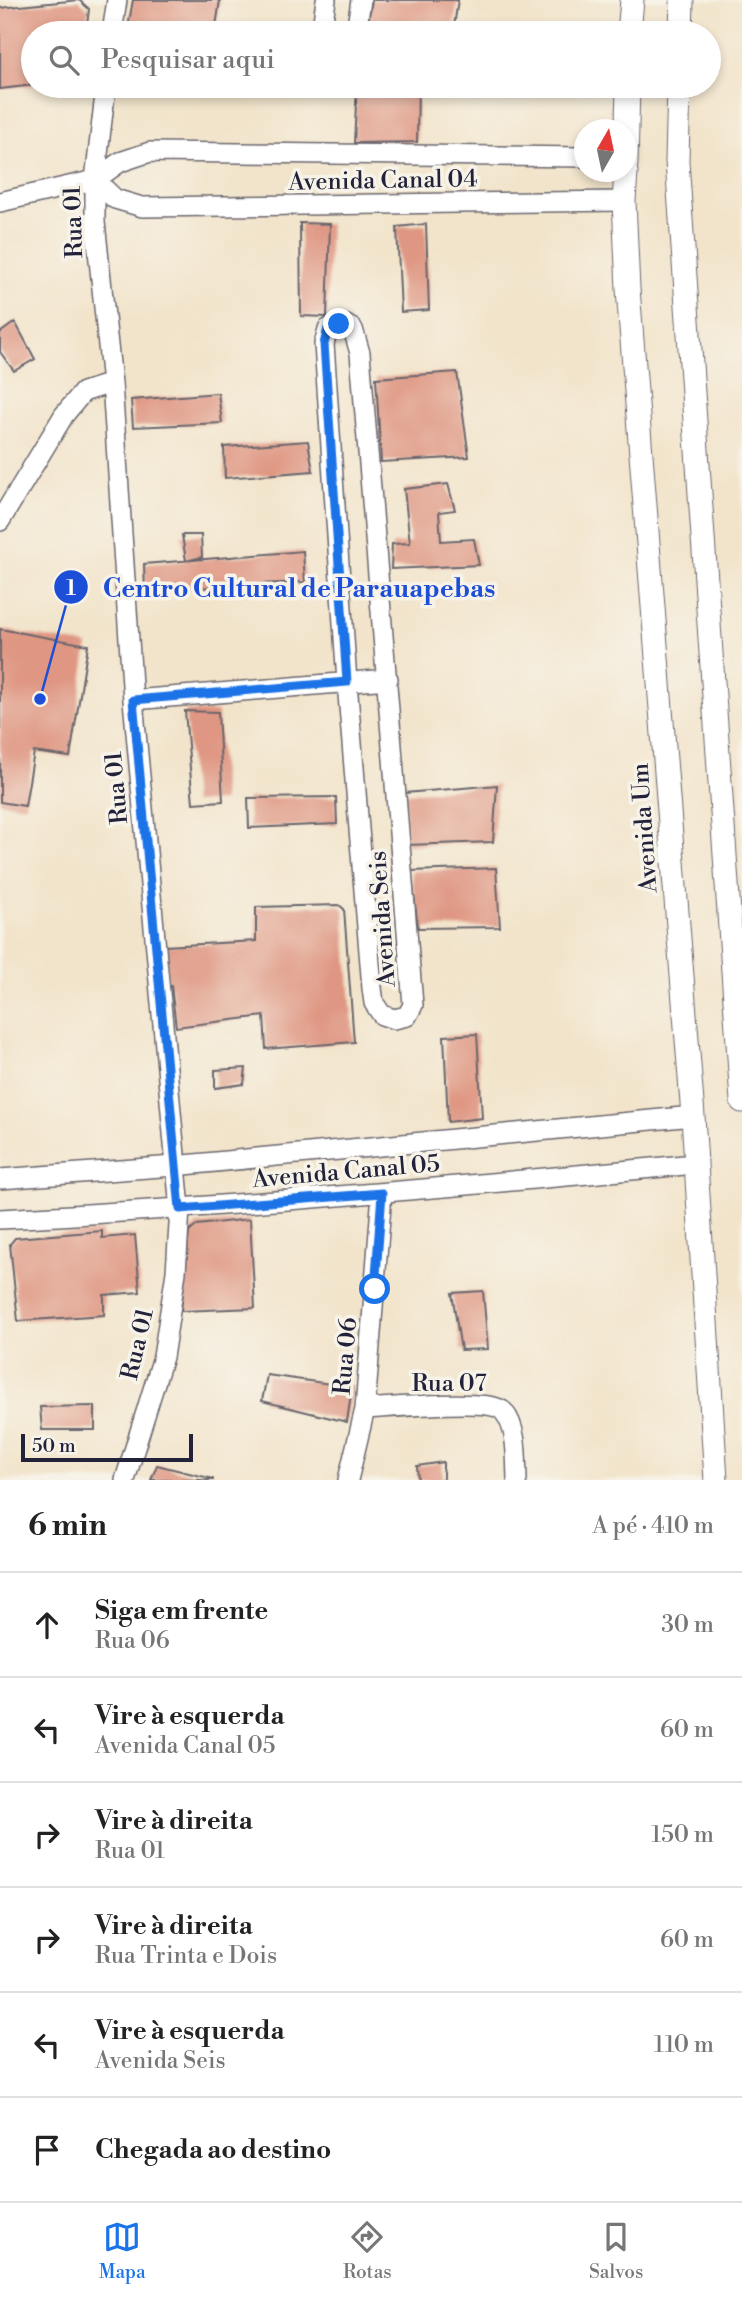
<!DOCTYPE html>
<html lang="pt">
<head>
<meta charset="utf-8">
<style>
	:root { --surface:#fff; --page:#f6f6f6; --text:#222; --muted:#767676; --line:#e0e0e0; --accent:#1a73e8 }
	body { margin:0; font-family:"Libre Bodoni",serif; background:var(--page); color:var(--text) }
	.compass { position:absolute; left:574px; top:119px; width:63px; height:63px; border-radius:50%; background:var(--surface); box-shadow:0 4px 10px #0003; rotate:9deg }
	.scale { position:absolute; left:21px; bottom:18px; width:172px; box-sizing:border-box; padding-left:7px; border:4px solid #22223b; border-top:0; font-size:19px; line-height:24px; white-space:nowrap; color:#22223b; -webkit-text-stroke:5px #f7f3e8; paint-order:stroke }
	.stop { position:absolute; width:21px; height:21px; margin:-16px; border:5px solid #1a73e8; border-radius:50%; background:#fff }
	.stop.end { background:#1a73e8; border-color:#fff; box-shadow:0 2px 7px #0008 }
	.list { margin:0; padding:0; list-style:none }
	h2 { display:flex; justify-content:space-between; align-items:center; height:91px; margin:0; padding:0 28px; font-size:30px }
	h2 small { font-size:23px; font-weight:400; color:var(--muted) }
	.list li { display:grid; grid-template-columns:46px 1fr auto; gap:21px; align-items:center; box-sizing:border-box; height:105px; padding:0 28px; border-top:2px solid var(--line) }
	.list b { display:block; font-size:26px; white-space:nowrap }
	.list p { margin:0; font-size:23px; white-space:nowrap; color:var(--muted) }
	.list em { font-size:23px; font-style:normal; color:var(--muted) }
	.icon { flex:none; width:38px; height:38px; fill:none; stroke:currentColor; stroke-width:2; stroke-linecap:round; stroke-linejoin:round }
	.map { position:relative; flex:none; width:742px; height:1480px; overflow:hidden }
	.search { position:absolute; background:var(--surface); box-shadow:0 4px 10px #0003; left:21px; right:21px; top:21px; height:77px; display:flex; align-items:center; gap:18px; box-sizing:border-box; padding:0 24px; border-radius:38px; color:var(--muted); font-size:26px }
	.sheet { height:721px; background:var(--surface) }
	nav { display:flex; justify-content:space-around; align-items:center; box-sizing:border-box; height:98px; border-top:2px solid var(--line); background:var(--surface); font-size:19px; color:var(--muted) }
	nav a { display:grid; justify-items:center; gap:4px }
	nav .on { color:var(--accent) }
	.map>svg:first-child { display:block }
</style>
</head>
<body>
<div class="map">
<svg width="742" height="1480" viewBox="0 0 742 1480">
	<rect width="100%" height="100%" fill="#f7f3e8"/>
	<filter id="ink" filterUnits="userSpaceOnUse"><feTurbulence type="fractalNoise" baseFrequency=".0143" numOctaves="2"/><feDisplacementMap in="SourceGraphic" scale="14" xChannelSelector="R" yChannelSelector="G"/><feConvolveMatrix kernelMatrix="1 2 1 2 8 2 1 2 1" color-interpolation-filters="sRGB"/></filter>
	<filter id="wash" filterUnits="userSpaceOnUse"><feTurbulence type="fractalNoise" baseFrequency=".00686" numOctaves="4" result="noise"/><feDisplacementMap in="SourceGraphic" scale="28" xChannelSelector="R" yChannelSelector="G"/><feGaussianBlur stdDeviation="1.57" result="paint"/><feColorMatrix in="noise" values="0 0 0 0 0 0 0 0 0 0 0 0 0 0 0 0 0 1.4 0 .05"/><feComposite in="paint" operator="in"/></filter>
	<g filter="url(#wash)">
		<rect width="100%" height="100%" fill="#f2e4cb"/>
		<g id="blocks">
			<path fill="#df9682" d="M 79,0 L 89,9 L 86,33 L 33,33 L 33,85 L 0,89 L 0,8 Z
				M 133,0 L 220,0 L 215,33 L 127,33 Z
				M 372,0 L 458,0 L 453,33 L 429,33 L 368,22 Z
				M 357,86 L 418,86 L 417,142 L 354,143 Z
				M 300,223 L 330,224 L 327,317 L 301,316 Z
				M 426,224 L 429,310 L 401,312 L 397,227 Z
				M 15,322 L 35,359 L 14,371 L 0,352 L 0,333 Z
				M 457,372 L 469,457 L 381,462 L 376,378 Z
				M 218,393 L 222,423 L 133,427 L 131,400 Z
				M 308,441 L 313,471 L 225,478 L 224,447 Z
				M 448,484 L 455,510 L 439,512 L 441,541 L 474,539 L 479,565 L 391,569 L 392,544 L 410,543 L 404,489 Z
				M 182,535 L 201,535 L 202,557 L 186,561 Z
				M 303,551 L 305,582 L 233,585 L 145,593 L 144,564 Z
				M 0,629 L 88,645 L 70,757 L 34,752 L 25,806 L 0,802 Z
				M 185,711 L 218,712 L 223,801 L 193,803 Z
				M 497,785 L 493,842 L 406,845 L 405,793 Z
				M 336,797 L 337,824 L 249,828 L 248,798 Z
				M 496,868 L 500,927 L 418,928 L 411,871 Z
				M 339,905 L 344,909 L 354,1042 L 266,1049 L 264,1016 L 176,1027 L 171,986 L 167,986 L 165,946 L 256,941 L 256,907 Z
				M 477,1034 L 482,1118 L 448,1122 L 444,1036 Z
				M 246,1068 L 244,1084 L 215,1088 L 215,1070 Z
				M 250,1219 L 255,1308 L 181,1311 L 189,1232 L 197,1225 Z
				M 102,1231 L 102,1238 L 135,1235 L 140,1292 L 104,1295 L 104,1315 L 18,1321 L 10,1244 L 15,1238 Z
				M 483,1291 L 488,1349 L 461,1350 L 452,1293 Z
				M 267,1375 L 352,1387 L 347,1422 L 262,1401 Z
				M 95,1406 L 95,1430 L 42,1430 L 40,1407 Z
				M 443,1462 L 443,1480 L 418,1480 L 417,1466 Z
				M 157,1465 L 213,1479 L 213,1480 L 151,1480 Z"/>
		</g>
	</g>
	<g filter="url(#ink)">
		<use href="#blocks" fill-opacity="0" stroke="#6b666d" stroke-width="2"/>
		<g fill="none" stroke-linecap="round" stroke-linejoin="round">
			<defs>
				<path id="minor" d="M 326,0 L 323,21 L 327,33
					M 112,33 L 117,0
					M 353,33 L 357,26 L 361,0
					M 106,86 L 95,180 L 95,222 L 112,383 L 133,700 L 180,1209 L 176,1272 L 163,1357 L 125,1480
					M 95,180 L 115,199 L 142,207 L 624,201
					M 0,202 L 95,180 L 120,162 L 150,152 L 584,157
					M 339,324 L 346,325 L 353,329 L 360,353 L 413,1005 L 407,1016 L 394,1019 L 382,1015 L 374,1003 L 372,988 L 347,682 L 324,344 L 328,329 Z
					M 0,521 L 64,415 L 83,392 L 112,383
					M 133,700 L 388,679
					M 0,1179 L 174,1166 L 693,1116
					M 0,1219 C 232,1207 463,1186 695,1164
					M 365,1409 C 388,1408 492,1397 504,1412 C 518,1429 516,1459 517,1480
					M 348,1480 L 365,1409 L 382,1193"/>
				<path id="tertiary" d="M 629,33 L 632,0
					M 681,33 L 682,0
					M 679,86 L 677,161 L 742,1101
					M 626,164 L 628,86
					M 626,172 L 624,201 L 628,289 L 693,1116 L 716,1480"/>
			</defs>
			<use href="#minor" stroke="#6b666d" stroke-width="22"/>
			<use href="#tertiary" stroke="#6b666d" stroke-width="25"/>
			<use href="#minor" stroke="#fff" stroke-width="19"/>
			<use href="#tertiary" stroke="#fff" stroke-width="23"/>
		</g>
	</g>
	<g fill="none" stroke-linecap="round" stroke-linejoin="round" filter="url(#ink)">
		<path stroke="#1a73e8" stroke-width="9" d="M 339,324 L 328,329 L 324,344 L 347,682 L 133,700 L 180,1209 L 382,1193 L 375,1289"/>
	</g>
	<g text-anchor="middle" stroke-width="7" stroke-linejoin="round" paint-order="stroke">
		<g font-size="24" fill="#22223b" stroke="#f7f3e8">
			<text transform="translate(383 180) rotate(-1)" y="8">Avenida Canal 04</text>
			<text transform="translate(73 222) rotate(-92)" y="8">Rua 01</text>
			<text transform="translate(116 788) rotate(-95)" y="8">Rua 01</text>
			<text transform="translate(644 828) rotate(-94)" y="8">Avenida Um</text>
			<text transform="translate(382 919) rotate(-94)" y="8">Avenida Seis</text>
			<text transform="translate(346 1171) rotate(-5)" y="8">Avenida Canal 05</text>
			<text transform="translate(137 1344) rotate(-77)" y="8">Rua 01</text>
			<text transform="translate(345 1356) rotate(-85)" y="8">Rua 06</text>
			<text x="449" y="1391">Rua 07</text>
		</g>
	</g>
	<path fill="none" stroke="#1d4ed8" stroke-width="2.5" d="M40 699L71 587"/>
	<g fill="#1d4ed8" stroke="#f7f3e8" stroke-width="2.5">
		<circle cx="40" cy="699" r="7"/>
		<circle cx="71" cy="587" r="18"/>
	</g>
	<g font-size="21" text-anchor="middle" font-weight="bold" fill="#fff">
		<text x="71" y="595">1</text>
	</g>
	<g font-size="26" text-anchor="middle" font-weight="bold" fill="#1d4ed8" stroke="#f7f3e8" stroke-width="7" stroke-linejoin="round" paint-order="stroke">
		<text x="299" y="597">Centro Cultural de Parauapebas</text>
	</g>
</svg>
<svg class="compass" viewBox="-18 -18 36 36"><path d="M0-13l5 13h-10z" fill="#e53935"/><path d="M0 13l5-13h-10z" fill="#767676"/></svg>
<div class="scale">50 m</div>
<div class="stop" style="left:375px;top:1289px"></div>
<div class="stop end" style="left:339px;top:324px"></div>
<div class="search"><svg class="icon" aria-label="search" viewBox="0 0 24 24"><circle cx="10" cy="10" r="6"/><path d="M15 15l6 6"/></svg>Pesquisar aqui</div>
</div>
<section class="sheet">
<h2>6 min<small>A pé · 410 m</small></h2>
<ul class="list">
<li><svg class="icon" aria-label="ahead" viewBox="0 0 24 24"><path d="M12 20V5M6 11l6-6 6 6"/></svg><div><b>Siga em frente</b><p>Rua 06</p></div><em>30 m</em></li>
<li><svg class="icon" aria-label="left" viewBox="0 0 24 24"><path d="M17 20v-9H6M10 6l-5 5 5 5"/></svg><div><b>Vire à esquerda</b><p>Avenida Canal 05</p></div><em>60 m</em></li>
<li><svg class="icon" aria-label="right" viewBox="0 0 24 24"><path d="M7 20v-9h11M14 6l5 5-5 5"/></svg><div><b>Vire à direita</b><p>Rua 01</p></div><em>150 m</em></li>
<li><svg class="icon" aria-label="right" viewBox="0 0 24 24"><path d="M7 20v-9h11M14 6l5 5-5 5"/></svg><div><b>Vire à direita</b><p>Rua Trinta e Dois</p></div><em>60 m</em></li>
<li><svg class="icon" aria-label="left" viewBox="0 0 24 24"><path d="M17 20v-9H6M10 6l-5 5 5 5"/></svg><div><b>Vire à esquerda</b><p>Avenida Seis</p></div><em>110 m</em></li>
<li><svg class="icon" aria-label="arrive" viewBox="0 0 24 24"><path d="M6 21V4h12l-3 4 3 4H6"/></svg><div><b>Chegada ao destino</b></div></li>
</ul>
</section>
<nav>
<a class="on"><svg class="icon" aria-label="map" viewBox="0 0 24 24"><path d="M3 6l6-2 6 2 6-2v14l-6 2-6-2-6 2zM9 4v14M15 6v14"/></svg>Mapa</a>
<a><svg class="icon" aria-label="directions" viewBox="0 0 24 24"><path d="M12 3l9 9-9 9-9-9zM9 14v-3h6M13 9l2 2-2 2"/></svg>Rotas</a>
<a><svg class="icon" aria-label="saved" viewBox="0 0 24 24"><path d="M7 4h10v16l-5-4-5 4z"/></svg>Salvos</a>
</nav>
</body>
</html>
